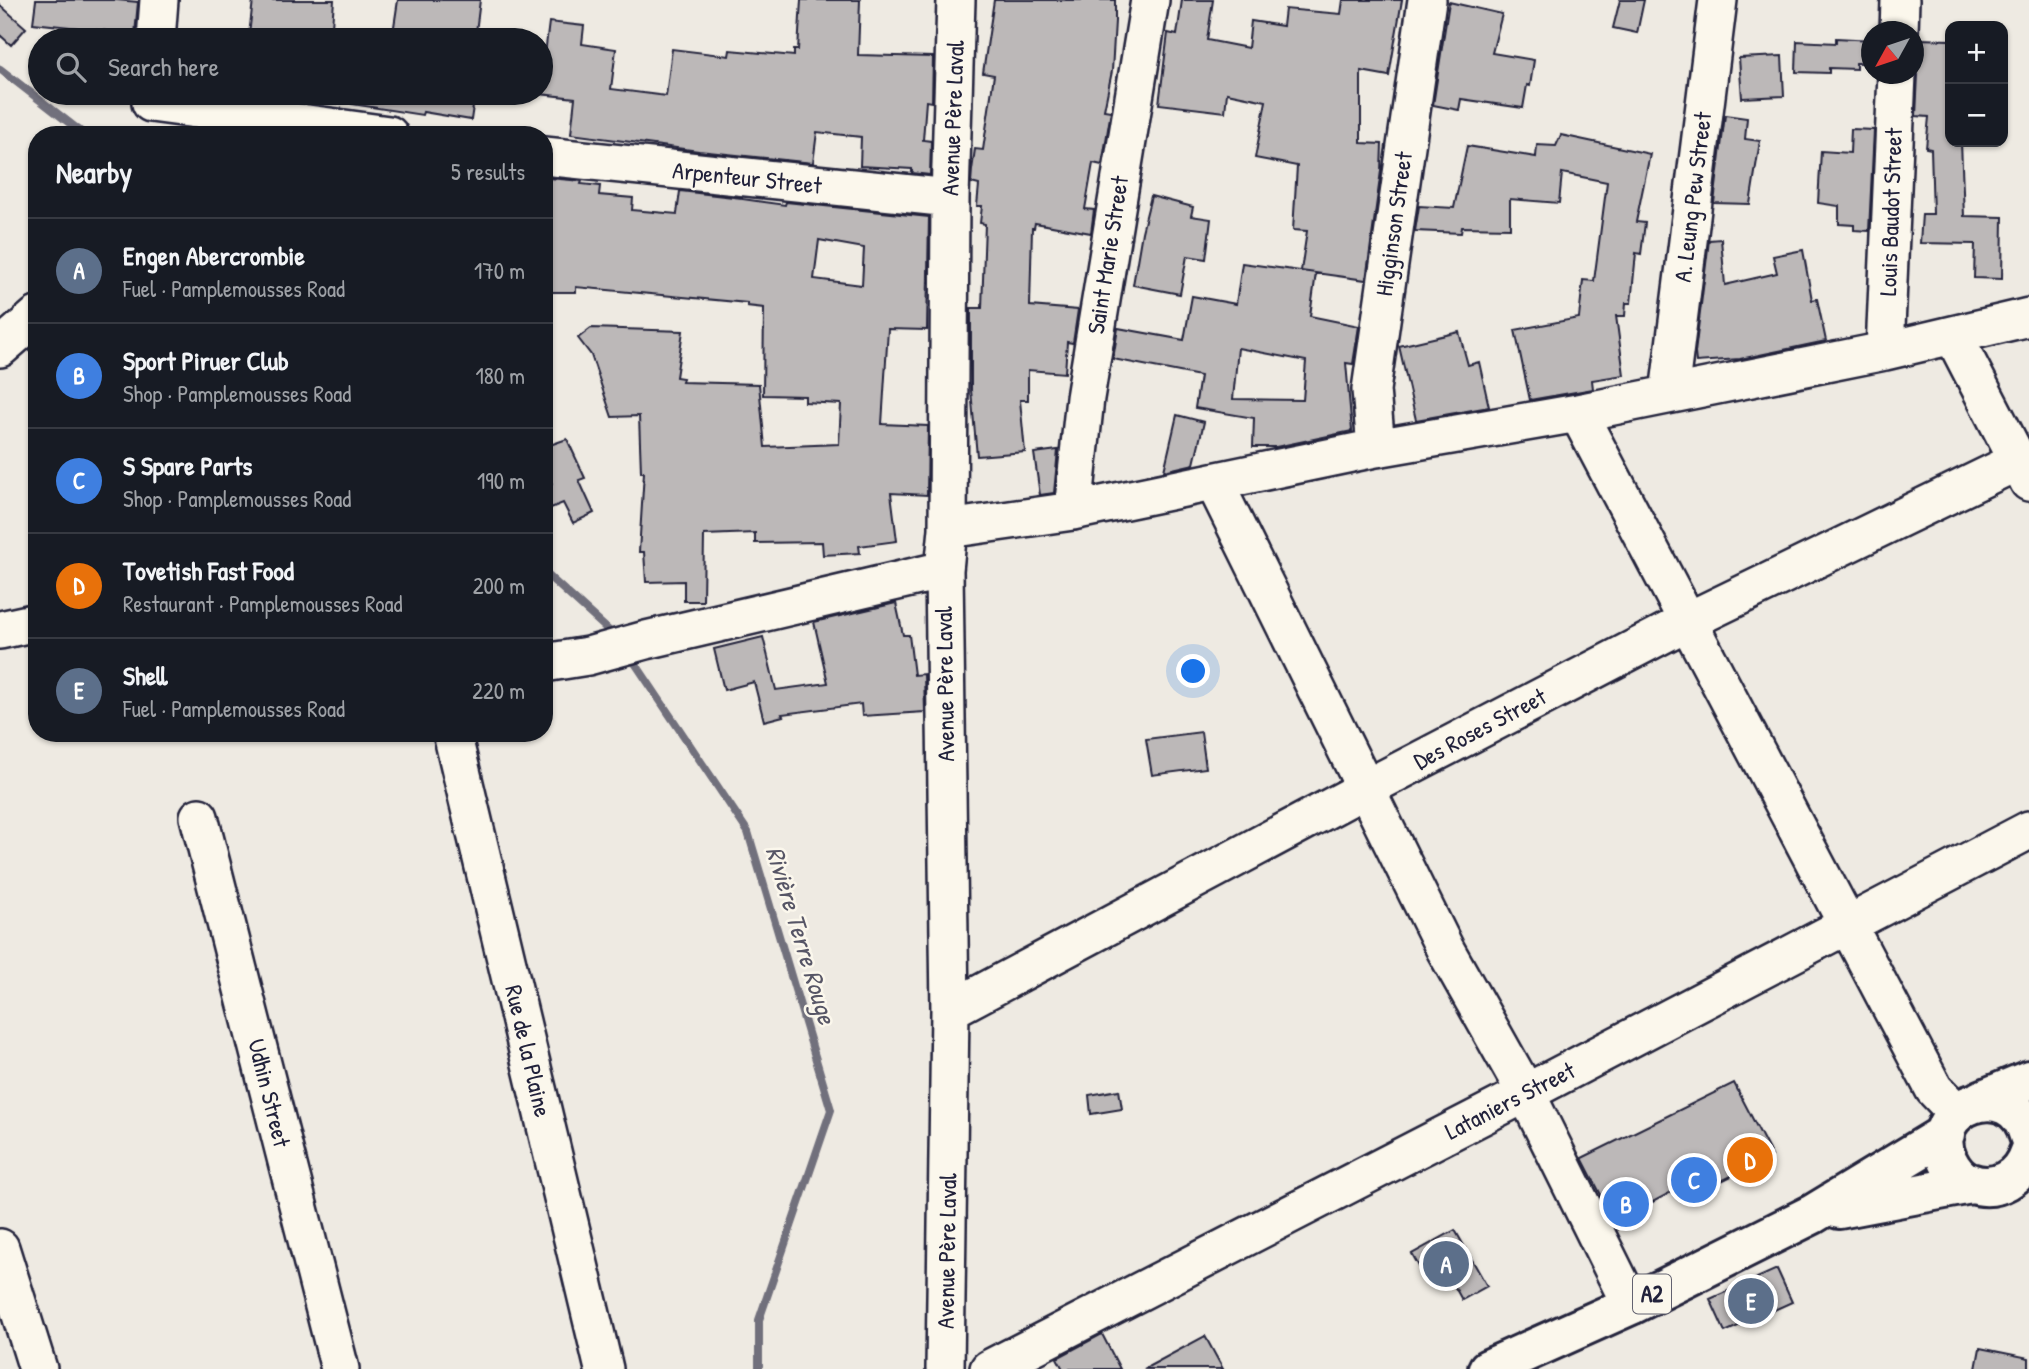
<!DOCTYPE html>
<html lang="en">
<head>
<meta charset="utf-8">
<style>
	:root { --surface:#171b24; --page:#242831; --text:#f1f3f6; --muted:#9ea1a6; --line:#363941; --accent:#9495a2 }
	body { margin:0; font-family:"Patrick Hand",sans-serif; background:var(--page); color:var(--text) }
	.controls { position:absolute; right:21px; top:21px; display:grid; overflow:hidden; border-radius:14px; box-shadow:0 2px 5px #0004 }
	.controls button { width:63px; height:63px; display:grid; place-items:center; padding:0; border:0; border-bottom:2px solid var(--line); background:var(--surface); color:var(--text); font:35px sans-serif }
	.compass { position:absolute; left:1861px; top:21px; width:63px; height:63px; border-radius:50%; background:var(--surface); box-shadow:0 2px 5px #0004; rotate:230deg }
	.you { position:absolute; left:1194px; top:672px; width:24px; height:24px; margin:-18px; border:5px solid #fff; border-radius:50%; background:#1a73e8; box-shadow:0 0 0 10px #1a73e833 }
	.badge { display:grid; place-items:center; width:46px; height:46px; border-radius:50%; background:var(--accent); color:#fff; font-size:23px; font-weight:700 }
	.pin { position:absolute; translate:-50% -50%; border:4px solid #fff; box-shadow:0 2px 7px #0006 }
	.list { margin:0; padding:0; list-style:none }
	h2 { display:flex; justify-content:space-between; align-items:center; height:91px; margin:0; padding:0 28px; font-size:30px }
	h2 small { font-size:23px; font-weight:400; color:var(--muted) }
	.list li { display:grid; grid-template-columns:46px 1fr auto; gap:21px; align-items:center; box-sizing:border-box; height:105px; padding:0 28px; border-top:2px solid var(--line) }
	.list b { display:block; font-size:26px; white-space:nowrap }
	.list p { margin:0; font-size:23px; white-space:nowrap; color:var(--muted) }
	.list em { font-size:23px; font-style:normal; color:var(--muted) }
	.icon { flex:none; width:38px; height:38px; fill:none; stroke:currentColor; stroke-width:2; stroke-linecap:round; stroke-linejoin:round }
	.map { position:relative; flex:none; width:2029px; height:1369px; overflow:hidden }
	.search { position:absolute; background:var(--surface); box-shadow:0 2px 5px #0004; left:28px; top:28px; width:525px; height:77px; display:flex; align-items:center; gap:18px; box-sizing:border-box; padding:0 24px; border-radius:38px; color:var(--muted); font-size:26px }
	.panel { position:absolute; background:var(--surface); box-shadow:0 2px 5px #0004; left:28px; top:126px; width:525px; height:616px; border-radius:28px }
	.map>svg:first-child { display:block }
</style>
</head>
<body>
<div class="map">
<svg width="2029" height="1369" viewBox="0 0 2029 1369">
	<rect width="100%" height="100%" fill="#eeeae2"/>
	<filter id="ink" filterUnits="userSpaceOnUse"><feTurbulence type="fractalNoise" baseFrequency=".0143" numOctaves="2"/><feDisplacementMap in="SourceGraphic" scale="14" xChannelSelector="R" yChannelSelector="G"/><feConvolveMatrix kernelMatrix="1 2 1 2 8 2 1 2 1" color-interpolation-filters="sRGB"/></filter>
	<g filter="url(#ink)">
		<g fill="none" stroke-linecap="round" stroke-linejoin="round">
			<path stroke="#716f7c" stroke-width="8" d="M 0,69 L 85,135
				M 544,572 L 617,638
				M 629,654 L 748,832 L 831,1110 L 759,1320 L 759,1369"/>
		</g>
		<path fill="#bcb8b8" stroke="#22223b" stroke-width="2" fill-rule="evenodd" d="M 36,0 L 117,0 L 138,2 L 135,34 L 33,23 Z
			M 253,0 L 334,0 L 331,40 L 289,40 L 249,35 Z
			M 398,0 L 480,0 L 475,40 L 392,40 Z
			M 801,0 L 860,0 L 858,55 L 933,57 L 932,102 L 926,101 L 923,140 L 931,141 L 930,175 L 912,173 L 912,169 L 860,166 L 861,137 L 817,132 L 813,163 L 699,151 L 571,134 L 575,98 L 540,94 L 549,22 L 584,26 L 582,44 L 616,49 L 611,89 L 666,96 L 672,49 L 729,56 L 730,50 L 794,56 L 794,50 L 798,50 Z
			M 994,0 L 1115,0 L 1115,21 L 1112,71 L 1104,110 L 1111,111 L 1102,165 L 1093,163 L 1085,209 L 1094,210 L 1091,233 L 1035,223 L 1034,228 L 1032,228 L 1030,306 L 1078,310 L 1073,343 L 1067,342 L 1065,373 L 1028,370 L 1028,400 L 1020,400 L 1025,452 L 977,456 L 971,390 L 971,308 L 982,308 L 985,224 L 980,223 L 982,206 L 977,206 L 979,185 L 971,183 L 972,170 L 975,149 L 983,150 L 994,75 L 983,73 Z
			M 1182,0 L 1213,0 L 1207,40 L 1248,48 L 1251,21 L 1283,26 L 1285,9 L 1341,14 L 1343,0 L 1402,0 L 1389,76 L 1361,71 L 1361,143 L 1382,144 L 1381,171 L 1366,280 L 1301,271 L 1307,231 L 1293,230 L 1297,166 L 1255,158 L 1266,101 L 1227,93 L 1225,112 L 1159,104 L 1168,33 L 1177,35 Z
			M 1620,0 L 1644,0 L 1637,33 L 1613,28 Z
			M 1449,2 L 1502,14 L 1492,53 L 1534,60 L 1530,86 L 1527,85 L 1523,108 L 1461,99 L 1459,110 L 1433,105 Z
			M 0,5 L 26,28 L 11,45 L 0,35 Z
			M 1836,38 L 1872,40 L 1872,63 L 1856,63 L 1856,69 L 1829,68 L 1829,73 L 1796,72 L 1797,41 L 1836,43 Z
			M 1918,39 L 1950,40 L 1950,142 L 1961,142 L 1964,216 L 2003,217 L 2002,279 L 1974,278 L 1975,244 L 1920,243 L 1922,214 L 1933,214 L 1931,149 L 1926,148 L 1929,117 L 1916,116 L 1918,75 L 1914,62 L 1914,46 Z
			M 1782,56 L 1784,96 L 1742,98 L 1739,58 Z
			M 353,93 L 475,93 L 471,120 L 423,112 L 422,115 L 352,104 Z
			M 1725,115 L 1747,118 L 1745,139 L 1760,141 L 1750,204 L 1714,203 Z
			M 1851,129 L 1874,130 L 1869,231 L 1854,230 L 1854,225 L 1839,224 L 1839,206 L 1818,203 L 1821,151 L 1850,153 Z
			M 1561,135 L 1650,154 L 1636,222 L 1645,223 L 1641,254 L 1636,253 L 1631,303 L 1626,303 L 1625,316 L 1616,316 L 1624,375 L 1592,380 L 1593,389 L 1530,400 L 1515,330 L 1579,318 L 1583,280 L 1594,281 L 1607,182 L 1562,173 L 1559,203 L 1510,199 L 1510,228 L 1462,227 L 1461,233 L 1415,231 L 1419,206 L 1454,208 L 1467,146 L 1536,157 L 1537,145 L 1556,146 Z
			M 549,178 L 582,181 L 581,184 L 600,186 L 599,195 L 633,198 L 632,210 L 677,214 L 680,191 L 742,198 L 742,199 L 785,205 L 786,202 L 929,217 L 927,330 L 888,329 L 882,424 L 928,426 L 927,495 L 891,493 L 897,541 L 859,546 L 860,553 L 823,555 L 822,542 L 755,543 L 755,533 L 704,535 L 703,601 L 684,601 L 684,581 L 646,582 L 644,552 L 639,552 L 644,472 L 641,472 L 639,416 L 612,417 L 591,355 L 578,338 L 591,328 L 683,331 L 676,377 L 683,378 L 682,382 L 759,384 L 765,447 L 839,444 L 841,404 L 805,402 L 805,396 L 763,395 L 764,308 L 747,306 L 747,303 L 576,287 L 576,292 L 544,292 L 544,201 L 547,201 ZM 819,240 L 864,248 L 862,285 L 814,279 Z
			M 1151,196 L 1193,207 L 1191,216 L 1211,219 L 1206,259 L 1187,256 L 1180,294 L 1133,285 L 1142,232 Z
			M 1721,239 L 1725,285 L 1777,273 L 1773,256 L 1803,250 L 1812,300 L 1817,299 L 1826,341 L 1740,359 L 1696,362 L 1695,353 L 1709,240 Z
			M 1242,263 L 1316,273 L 1310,316 L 1359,326 L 1353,364 L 1346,363 L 1352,431 L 1276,447 L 1253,447 L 1254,418 L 1195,408 L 1200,376 L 1113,359 L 1118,328 L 1184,340 L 1192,296 L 1236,304 ZM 1238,348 L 1306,361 L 1303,400 L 1233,399 Z
			M 1459,332 L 1468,365 L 1479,362 L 1489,407 L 1416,420 L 1399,346 Z
			M 1177,415 L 1204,422 L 1194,464 L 1164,471 Z
			M 567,439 L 585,478 L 579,480 L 594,513 L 573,523 L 563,503 L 551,508 L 544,494 L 544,488 L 552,484 L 544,467 L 544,447 Z
			M 1058,450 L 1054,493 L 1040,495 L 1034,453 Z
			M 896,603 L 903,635 L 909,635 L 914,675 L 924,674 L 925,712 L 862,716 L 861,704 L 782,714 L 783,716 L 764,721 L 754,682 L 724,690 L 714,649 L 763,637 L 776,690 L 828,683 L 814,622 Z
			M 1201,732 L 1206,768 L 1152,775 L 1146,739 Z
			M 1734,1083 L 1772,1156 L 1681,1201 L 1675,1190 L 1615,1222 L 1582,1158 Z
			M 1119,1090 L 1122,1109 L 1091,1114 L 1089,1095 Z
			M 1455,1230 L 1487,1286 L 1462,1300 L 1447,1273 L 1429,1284 L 1412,1254 Z
			M 1777,1269 L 1792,1302 L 1725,1332 L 1710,1299 Z
			M 1102,1334 L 1120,1369 L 1063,1369 L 1057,1358 Z
			M 1205,1336 L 1223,1369 L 1144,1369 Z
			M 1980,1348 L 2029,1358 L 2029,1369 L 1976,1369 Z"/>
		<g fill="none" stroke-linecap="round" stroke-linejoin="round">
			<defs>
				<path id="minor" d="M 1899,32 L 1900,0
					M 156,40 L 159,0
					M 151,103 L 389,135
					M 544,156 L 950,198
					M 1953,335 L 2029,482
					M 0,348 L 37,316
					M 1885,351 L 1897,74
					M 1669,394 L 1718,0
					M 1578,413 L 1934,1089 L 1956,1112
					M 1376,448 L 1371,390 L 1427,0
					M 1214,482 L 1445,949 L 1526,1093 L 1631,1305
					M 1073,511 L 1085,398 L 1150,0
					M 948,529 L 1073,511 L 1376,448 L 1578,413 L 1885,351 L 2029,317
					M 0,630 L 37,622
					M 544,663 L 588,656 L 646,640 L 944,570
					M 452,733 L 604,1369
					M 199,817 L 340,1369
					M 950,1010 L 1365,789 L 1688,621 L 2018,461
					M 0,1248 L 38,1369
					M 945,1369 L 950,1010 L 944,570 L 948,529 L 950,198 L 956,0
					M 989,1369 L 1526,1093 L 2029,830"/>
				<path id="major" d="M 1981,1100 L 2029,1080
					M 2029,1136 C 2013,1072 1922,1106 1948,1161 C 1952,1170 1960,1180 1970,1183 C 1997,1193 2021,1177 2029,1152
					M 1839,1209 L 1971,1184
					M 1488,1369 L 1631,1305 L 1813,1214 L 1945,1134"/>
			</defs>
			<use href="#minor" stroke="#22223b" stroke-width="42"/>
			<use href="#major" stroke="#22223b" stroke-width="44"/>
			<use href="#minor" stroke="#fbf7ec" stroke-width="37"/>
			<use href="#major" stroke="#fbf7ec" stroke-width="38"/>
		</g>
	</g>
	<g text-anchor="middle" stroke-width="5" stroke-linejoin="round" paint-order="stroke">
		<rect fill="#fbf7ec" stroke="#636270" stroke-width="2" x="1633" y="1274.5" width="38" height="39" rx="5"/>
		<g font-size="23" font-weight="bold" fill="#22223b">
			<text x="1652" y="1302">A2</text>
		</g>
		<g font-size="24" fill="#22223b" stroke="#fbf7ec">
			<text transform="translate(953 118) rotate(-88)" y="8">Avenue Père Laval</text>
			<text transform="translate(747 178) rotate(6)" y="8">Arpenteur Street</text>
			<text transform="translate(1693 197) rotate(-83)" y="8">A. Leung Pew Street</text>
			<text transform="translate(1891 212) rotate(-88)" y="8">Louis Baudot Street</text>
			<text transform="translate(1394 224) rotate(-82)" y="8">Higginson Street</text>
			<text transform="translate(1108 255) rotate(-81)" y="8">Saint Marie Street</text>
			<text transform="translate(945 684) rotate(-91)" y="8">Avenue Père Laval</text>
			<text transform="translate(1480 729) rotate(-28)" y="8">Des Roses Street</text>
			<text transform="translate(528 1051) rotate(77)" y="8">Rue de la Plaine</text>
			<text transform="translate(269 1093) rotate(76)" y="8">Udhin Street</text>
			<text transform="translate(1510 1101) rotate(-27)" y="8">Lataniers Street</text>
			<text transform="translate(947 1251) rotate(-89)" y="8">Avenue Père Laval</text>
		</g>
		<g font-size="26" font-style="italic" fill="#575666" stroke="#fbf7ec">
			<text transform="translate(801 935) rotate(73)" y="9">Rivière Terre Rouge</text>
		</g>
	</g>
</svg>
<div class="controls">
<button>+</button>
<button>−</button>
</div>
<svg class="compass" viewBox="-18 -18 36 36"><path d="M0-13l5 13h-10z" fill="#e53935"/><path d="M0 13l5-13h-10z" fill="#9ea1a6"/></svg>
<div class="you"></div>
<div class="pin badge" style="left:1446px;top:1264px;background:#5c6f8a">A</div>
<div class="pin badge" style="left:1626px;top:1204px;background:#3f7fe0">B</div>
<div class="pin badge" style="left:1694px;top:1180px;background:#3f7fe0">C</div>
<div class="pin badge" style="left:1750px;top:1160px;background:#e8710a">D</div>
<div class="pin badge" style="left:1751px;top:1301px;background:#5c6f8a">E</div>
<div class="search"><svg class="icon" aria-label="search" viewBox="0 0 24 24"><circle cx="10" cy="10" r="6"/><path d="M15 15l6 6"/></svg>Search here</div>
<section class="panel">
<h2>Nearby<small>5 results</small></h2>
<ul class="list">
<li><span class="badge" style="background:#5c6f8a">A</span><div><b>Engen Abercrombie</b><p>Fuel · Pamplemousses Road</p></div><em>170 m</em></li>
<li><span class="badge" style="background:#3f7fe0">B</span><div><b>Sport Piruer Club</b><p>Shop · Pamplemousses Road</p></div><em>180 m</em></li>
<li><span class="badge" style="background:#3f7fe0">C</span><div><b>S Spare Parts</b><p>Shop · Pamplemousses Road</p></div><em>190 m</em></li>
<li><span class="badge" style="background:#e8710a">D</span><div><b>Tovetish Fast Food</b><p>Restaurant · Pamplemousses Road</p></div><em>200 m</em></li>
<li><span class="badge" style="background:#5c6f8a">E</span><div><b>Shell</b><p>Fuel · Pamplemousses Road</p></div><em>220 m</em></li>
</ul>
</section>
</div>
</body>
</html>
